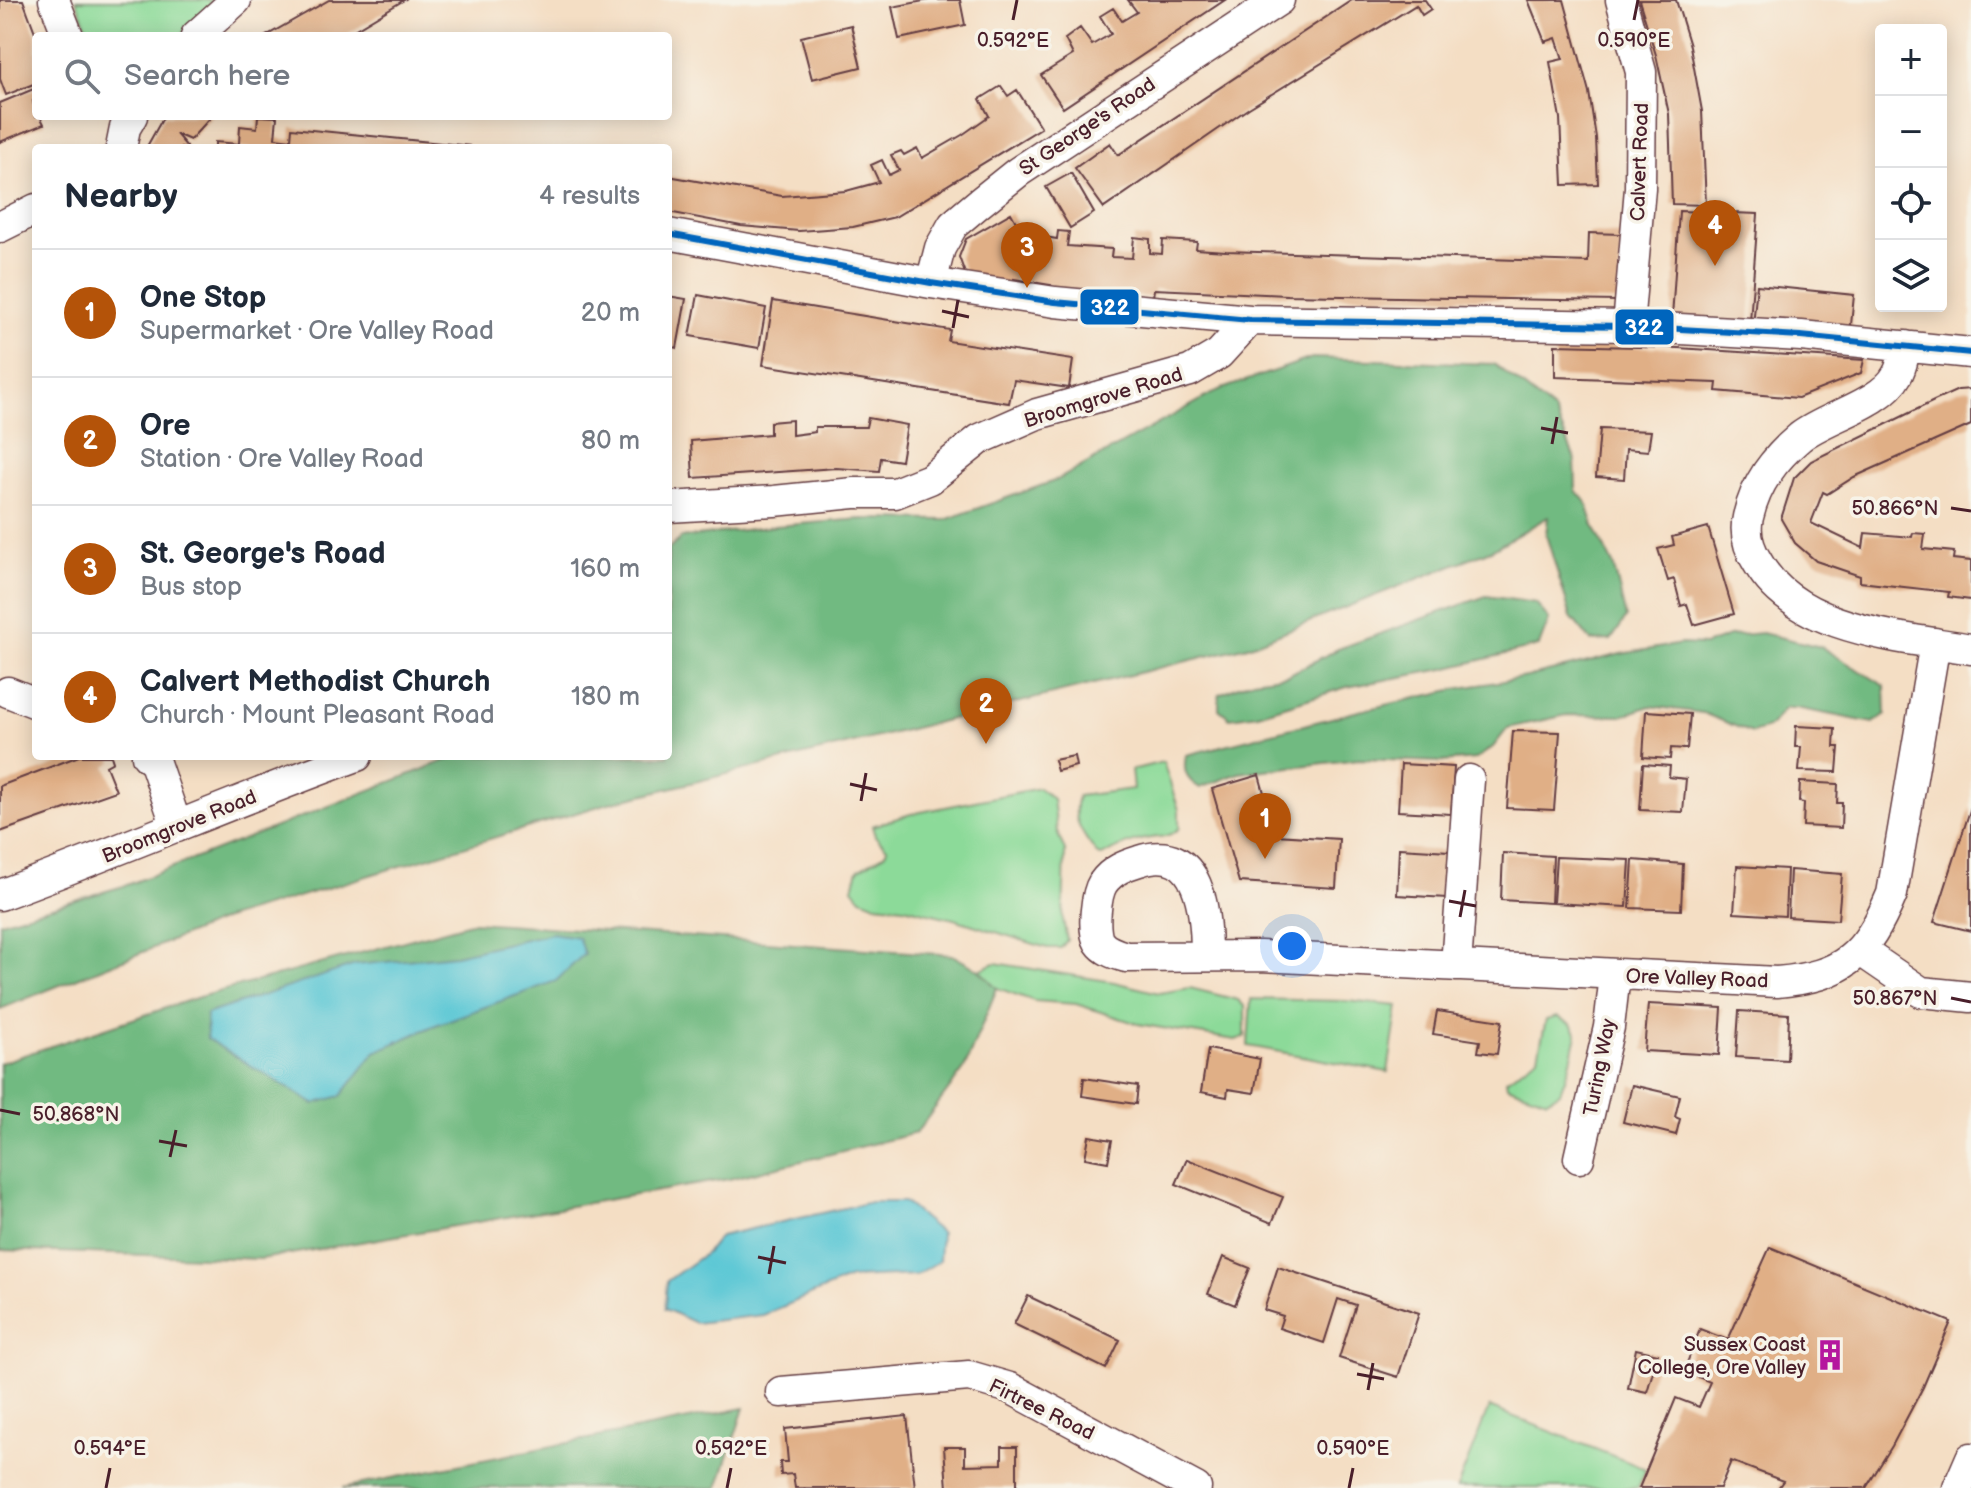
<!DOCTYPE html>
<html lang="en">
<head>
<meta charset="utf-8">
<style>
	:root { --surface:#fff; --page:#f6f6f7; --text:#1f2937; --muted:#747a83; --line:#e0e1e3; --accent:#b45309 }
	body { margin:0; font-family:"Balsamiq Sans",sans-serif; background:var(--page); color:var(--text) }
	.controls { position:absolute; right:24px; top:24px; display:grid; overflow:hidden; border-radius:8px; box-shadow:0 4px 20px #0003 }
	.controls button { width:72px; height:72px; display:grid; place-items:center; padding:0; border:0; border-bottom:2px solid var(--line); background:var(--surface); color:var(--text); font:40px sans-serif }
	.you { position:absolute; left:1292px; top:946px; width:28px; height:28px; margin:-20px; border:6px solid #fff; border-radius:50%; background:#1a73e8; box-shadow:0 0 0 12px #1a73e833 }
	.badge { display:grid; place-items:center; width:52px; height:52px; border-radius:50%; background:var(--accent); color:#fff; font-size:26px; font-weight:700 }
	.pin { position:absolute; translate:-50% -66px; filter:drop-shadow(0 2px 4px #0008) }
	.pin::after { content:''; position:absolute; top:42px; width:28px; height:24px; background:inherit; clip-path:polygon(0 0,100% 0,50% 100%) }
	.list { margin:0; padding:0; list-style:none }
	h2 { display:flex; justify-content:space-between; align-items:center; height:104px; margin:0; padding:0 32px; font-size:34px }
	h2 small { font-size:26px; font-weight:400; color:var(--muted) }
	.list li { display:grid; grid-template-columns:52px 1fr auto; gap:24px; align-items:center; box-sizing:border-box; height:128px; padding:0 32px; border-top:2px solid var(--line) }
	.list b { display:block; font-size:30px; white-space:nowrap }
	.list p { margin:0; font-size:26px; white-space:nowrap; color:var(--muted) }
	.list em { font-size:26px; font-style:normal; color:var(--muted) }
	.icon { flex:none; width:44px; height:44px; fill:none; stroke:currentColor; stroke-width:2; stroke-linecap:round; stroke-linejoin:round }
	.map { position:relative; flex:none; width:1971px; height:1488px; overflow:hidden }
	.search { position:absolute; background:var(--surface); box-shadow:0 4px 20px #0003; left:32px; top:32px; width:640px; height:88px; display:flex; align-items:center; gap:20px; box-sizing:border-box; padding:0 28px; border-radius:8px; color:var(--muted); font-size:30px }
	.panel { position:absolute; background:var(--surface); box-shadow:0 4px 20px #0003; left:32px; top:144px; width:640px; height:616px; border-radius:8px }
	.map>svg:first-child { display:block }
</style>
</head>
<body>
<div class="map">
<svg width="1971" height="1488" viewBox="0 0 1971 1488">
	<rect width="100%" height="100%" fill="#f7f3e8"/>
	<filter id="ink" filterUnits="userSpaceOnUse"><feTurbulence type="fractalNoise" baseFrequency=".0125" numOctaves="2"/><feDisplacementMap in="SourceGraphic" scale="16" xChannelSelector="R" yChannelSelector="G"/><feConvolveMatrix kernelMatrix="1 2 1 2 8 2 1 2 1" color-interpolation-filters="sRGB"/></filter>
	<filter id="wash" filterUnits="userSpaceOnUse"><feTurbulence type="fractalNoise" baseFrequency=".006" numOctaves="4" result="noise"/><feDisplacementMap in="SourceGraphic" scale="32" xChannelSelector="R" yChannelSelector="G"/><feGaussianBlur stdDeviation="1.8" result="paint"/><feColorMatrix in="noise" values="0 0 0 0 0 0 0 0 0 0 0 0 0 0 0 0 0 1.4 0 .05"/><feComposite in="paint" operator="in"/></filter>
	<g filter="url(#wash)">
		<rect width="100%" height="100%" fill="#f4dec4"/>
		<path fill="#8cda99" stroke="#6b7c62" stroke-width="2" d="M 76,0 L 220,0 L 180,36 L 90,36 Z
			M 1163,762 L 1179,810 L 1179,828 C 1168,839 1158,836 1144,839 C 1128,843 1115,848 1102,856 L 1098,855 C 1084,837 1070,820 1078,796 L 1133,789 L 1131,770 Z
			M 1039,788 L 1053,799 L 1057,832 L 1065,851 L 1063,920 L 1067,940 L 1061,948 L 1047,948 L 954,919 L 904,907 L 876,904 L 861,898 L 853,888 L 858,870 L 885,854 L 887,848 L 875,836 L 872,826 L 911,814 Z
			M 995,963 L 1114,982 L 1159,993 L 1190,988 L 1238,1000 L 1245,1007 L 1245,1037 L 1235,1040 L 1138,1024 L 1076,1004 L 1034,1001 L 997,988 L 979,970 Z
			M 1251,999 L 1346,1001 L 1398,1006 L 1388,1072 L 1248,1046 Z
			M 1557,1017 L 1571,1024 L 1577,1034 L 1570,1065 L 1560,1092 L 1547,1100 L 1507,1086 L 1506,1080 L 1538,1057 L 1546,1020 Z
			M 1489,1407 L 1646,1469 L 1638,1488 L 1457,1488 Z"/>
		<path fill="#71ba81" stroke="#5e6c56" stroke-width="2" d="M 1312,358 L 1494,364 L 1554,411 L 1575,459 L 1576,491 L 1586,501 L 1594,526 L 1614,567 L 1626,618 L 1611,640 L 1591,641 L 1571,617 L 1546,535 L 1548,517 L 1493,549 L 1248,646 L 609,803 L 228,918 L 0,1009 L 0,922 L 127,885 L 457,756 L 668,756 L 668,550 L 681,538 L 775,526 L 861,519 L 945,520 L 1057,480 L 1219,390 Z
			M 1486,596 L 1536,603 L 1549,620 L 1539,646 L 1444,669 L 1347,687 L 1258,714 L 1230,718 L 1219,709 L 1219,694 L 1253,680 L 1288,675 L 1338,649 Z
			M 1762,633 L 1821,647 L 1885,686 L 1886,714 L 1873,723 L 1796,708 L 1785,708 L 1768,728 L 1752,733 L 1703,713 L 1650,706 L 1621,716 L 1567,715 L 1508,728 L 1493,747 L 1476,759 L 1441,762 L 1359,759 L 1239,773 L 1200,788 C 1185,779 1183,771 1186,755 L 1359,711 L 1461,688 L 1527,677 L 1621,654 L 1681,644 L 1705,645 L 1729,636 Z
			M 474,922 L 952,955 L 979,970 L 997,988 L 964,1069 L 916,1133 L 729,1179 L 261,1259 L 0,1250 L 0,1063 L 199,997 Z
			M 744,1408 L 718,1488 L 342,1488 Z"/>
		<path fill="#5dc8d5" stroke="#547480" stroke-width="2" d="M 552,933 L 578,937 L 584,954 L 556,981 L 433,1026 L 375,1052 L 341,1096 L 314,1104 L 207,1039 L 206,1014 L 355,965 L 455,955 Z
			M 871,1202 L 904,1202 L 941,1233 L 939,1261 L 916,1275 L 850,1278 L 763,1315 L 695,1323 L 665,1309 L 667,1281 L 706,1253 L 720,1236 Z"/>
		<g id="blocks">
			<path fill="#e0af86" d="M 0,0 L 23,0 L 36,35 L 36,83 L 6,95 L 0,79 Z
				M 329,0 L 404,0 L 344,36 L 266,36 Z
				M 929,0 L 960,0 L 965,25 L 899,39 L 892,7 Z
				M 1128,0 L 1225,0 L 1063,108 L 1041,75 L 1073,55 L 1065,39 L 1080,28 L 1092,45 L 1111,34 L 1100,16 L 1113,8 L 1122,21 L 1137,12 Z
				M 1352,0 L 1425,0 L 1431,9 L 1422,15 L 1416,5 L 1249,108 L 1104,208 L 1075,168 L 1110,143 L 1118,155 Z
				M 1528,0 L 1564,0 L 1589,92 L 1596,138 L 1598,184 L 1563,185 L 1560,118 L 1550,62 L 1563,59 L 1556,38 L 1545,42 Z
				M 1639,0 L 1676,0 L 1690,46 L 1702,111 L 1706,205 L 1672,204 L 1669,114 L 1656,55 Z
				M 851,25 L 861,67 L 812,79 L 801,37 Z
				M 1001,86 L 1008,96 L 1017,90 L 1041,128 L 895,217 L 853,227 L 799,231 L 741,226 L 668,212 L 668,176 L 782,196 L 846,191 L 879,182 L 871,165 L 882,160 L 889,175 L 899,170 L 891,155 L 901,151 L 904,155 L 917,148 L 922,158 L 962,135 L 989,116 L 980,99 Z
				M 36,88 L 36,100 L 33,101 L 36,116 L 40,116 L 44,124 L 0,142 L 0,103 Z
				M 164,116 L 212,116 L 190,140 L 176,134 L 188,148 L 146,148 Z
				M 258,116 L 277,117 L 275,138 L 291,140 L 292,128 L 470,146 L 470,148 L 215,148 L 215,142 L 239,144 L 240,126 L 257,128 Z
				M 1071,173 L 1094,213 L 1070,228 L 1046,187 Z
				M 1679,211 L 1758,214 L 1750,322 L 1672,318 Z
				M 1011,213 L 1022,233 L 1057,239 L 1058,231 L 1069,232 L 1067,246 L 1112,249 L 1111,257 L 1132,258 L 1134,237 L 1150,239 L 1150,253 L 1162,254 L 1163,240 L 1197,242 L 1196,249 L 1226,251 L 1588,262 L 1589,233 L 1621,234 L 1618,301 L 1287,295 L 1154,289 L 1153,297 L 1050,291 L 1051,285 L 1014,279 L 1013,287 L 966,276 L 959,257 L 966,239 Z
				M 1757,285 L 1854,295 L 1850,335 L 1753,326 Z
				M 698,295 L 766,308 L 759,348 L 690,336 Z
				M 668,296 L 686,299 L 677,348 L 668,346 Z
				M 773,301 L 950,330 L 948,341 L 1073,360 L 1069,388 L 1014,380 L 1009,403 L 763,365 Z
				M 1555,345 L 1678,348 L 1864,360 L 1861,373 L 1798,398 L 1716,391 L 1717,383 L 1555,377 Z
				M 1971,389 L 1971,425 L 1854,477 L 1827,494 L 1823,492 L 1811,523 L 1863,548 L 1865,533 L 1912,537 L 1913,533 L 1925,534 L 1923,549 L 1954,552 L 1953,559 L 1971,561 L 1971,600 L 1948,597 L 1949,592 L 1860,582 L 1860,576 L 1816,561 L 1795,543 L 1781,519 L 1794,478 L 1811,461 L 1934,401 L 1958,390 Z
				M 868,418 L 907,425 L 901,461 L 881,458 L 879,471 L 836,468 L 693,478 L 691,441 L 770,434 L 770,422 L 792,420 L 792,435 L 815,432 L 815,427 L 866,427 Z
				M 1600,429 L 1651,431 L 1648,451 L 1626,449 L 1624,479 L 1596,477 Z
				M 1708,527 L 1734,614 L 1694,625 L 1687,604 L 1681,606 L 1674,579 L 1668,581 L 1658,549 L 1674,545 L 1672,537 Z
				M 997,704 L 1000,714 L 980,719 L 978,709 Z
				M 1646,711 L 1690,714 L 1687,749 L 1671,748 L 1670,759 L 1643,757 Z
				M 1796,726 L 1835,728 L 1834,747 L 1839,747 L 1837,772 L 1799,771 L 1801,747 L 1795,747 Z
				M 1513,731 L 1560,732 L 1554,810 L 1507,808 Z
				M 79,756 L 111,756 L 113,762 L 106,766 L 116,791 L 0,832 L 0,786 Z
				M 1074,756 L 1076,766 L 1057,771 L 1054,760 Z
				M 1401,764 L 1454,767 L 1451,814 L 1398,811 Z
				M 1643,764 L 1670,766 L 1669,777 L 1686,779 L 1683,812 L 1640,810 Z
				M 1259,775 L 1276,835 L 1339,839 L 1336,888 L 1239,882 L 1212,789 Z
				M 1800,782 L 1838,784 L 1837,803 L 1842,803 L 1841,828 L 1803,826 L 1804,803 L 1799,802 Z
				M 1971,807 L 1971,931 L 1934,922 Z
				M 1399,848 L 1449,851 L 1447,898 L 1397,895 Z
				M 1503,853 L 1553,856 L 1551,903 L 1501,900 Z
				M 1556,857 L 1630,860 L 1627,907 L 1553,903 Z
				M 1633,860 L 1683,864 L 1681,910 L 1630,908 Z
				M 1737,866 L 1787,869 L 1785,916 L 1734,913 Z
				M 1790,870 L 1842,874 L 1838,920 L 1788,917 Z
				M 1648,1004 L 1722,1008 L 1719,1055 L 1644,1051 Z
				M 1437,1011 L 1502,1021 L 1497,1054 L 1478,1052 L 1480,1041 L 1433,1034 Z
				M 1739,1011 L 1789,1014 L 1787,1060 L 1736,1057 Z
				M 1208,1049 L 1260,1059 L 1254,1093 L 1228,1089 L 1227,1097 L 1201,1092 Z
				M 1084,1078 L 1138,1086 L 1136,1104 L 1082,1096 Z
				M 1632,1085 L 1680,1096 L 1675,1117 L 1680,1119 L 1676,1135 L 1623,1122 Z
				M 1089,1136 L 1112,1140 L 1108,1162 L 1085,1158 Z
				M 1187,1159 L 1283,1197 L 1272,1223 L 1176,1184 Z
				M 1770,1247 L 1951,1322 L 1923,1387 L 1892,1446 L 1866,1488 L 1778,1488 L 1783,1481 L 1731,1461 L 1720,1488 L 1639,1488 L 1676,1398 L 1699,1407 L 1710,1382 L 1684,1371 L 1700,1329 L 1728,1340 Z
				M 1223,1257 L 1250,1268 L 1235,1305 L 1208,1294 Z
				M 1278,1267 L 1419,1313 L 1398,1377 L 1339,1358 L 1356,1305 L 1338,1299 L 1324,1343 L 1279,1328 L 1283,1316 L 1264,1310 Z
				M 1028,1296 L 1120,1340 L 1106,1369 L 1014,1324 Z
				M 1636,1349 L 1658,1354 L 1647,1392 L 1628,1388 Z
				M 907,1416 L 915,1488 L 795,1488 L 793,1474 L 781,1475 L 780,1462 L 788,1462 L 785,1429 Z
				M 944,1447 L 965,1447 L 965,1465 L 1002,1464 L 1002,1447 L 1017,1447 L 1017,1488 L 947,1488 Z"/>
		</g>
	</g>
	<g filter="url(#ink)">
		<use href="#blocks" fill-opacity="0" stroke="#643c42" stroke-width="2"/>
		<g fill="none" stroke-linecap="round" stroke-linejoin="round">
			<defs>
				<path id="minor" d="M 54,0 L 68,36
					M 1621,0 L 1641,72 L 1640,188 L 1628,326
					M 196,36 L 236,0
					M 121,148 L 125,128 L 132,116
					M 0,227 L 36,209
					M 668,234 L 931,283 L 1055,302 L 1250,320 L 1628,326 L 1801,336 L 1971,353
					M 931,283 L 940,248 L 953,225 L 978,204 L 1018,172 L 1279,0
					M 1906,346 C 1903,356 1902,367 1897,375 C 1882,404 1825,417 1800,437 C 1774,459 1756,483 1748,517 C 1744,534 1749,549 1758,563 C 1796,631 1902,637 1971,649
					M 668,507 L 774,501 L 854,493 L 895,493 L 930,479 L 980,439 L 1037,414 L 1190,371 L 1219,354 L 1250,320
					M 8,692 L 36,703
					M 147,756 L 155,763 L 177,827
					M 0,895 C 120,851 237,800 357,756
					M 1861,951 L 1921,992 L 1971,997
					M 1206,955 C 1206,914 1201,840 1139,861 C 1126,865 1112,870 1103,883 C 1096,894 1092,930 1099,942 C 1105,951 1116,954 1126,957 L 1260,956 L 1777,982 C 1844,976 1866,956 1892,894 L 1935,643
					M 1456,966 L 1469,780
					M 1579,1158 L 1609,1027 L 1615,975
					M 781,1392 L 969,1376 L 1010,1388 L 1196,1488
					M 1958,1488 L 1971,1458"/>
			</defs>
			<use href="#minor" stroke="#643c42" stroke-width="33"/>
			<use href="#minor" stroke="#fff" stroke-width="30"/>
			<defs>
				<path id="bus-1" d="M 668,234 L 931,283 L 1055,302 L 1250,320 L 1628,326 L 1801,336 L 1971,353"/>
			</defs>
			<use href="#bus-1" stroke="#f7f3e8" stroke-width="12"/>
			<use href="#bus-1" stroke="#0065bd" stroke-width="6"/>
		</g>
	</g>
	<path fill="none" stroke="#4a1f2b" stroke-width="3" d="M 1013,20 L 1017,0M 1634,20 L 1638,0M 942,311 L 969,317M 953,328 L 958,300M 1541,428 L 1568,433M 1552,444 L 1557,417M 1951,508 L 1971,511M 850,784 L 877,790M 861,801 L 866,773M 1449,901 L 1476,906M 1460,917 L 1465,890M 1951,998 L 1971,1002M 0,1110 L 20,1114M 159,1141 L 187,1146M 170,1157 L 176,1130M 758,1257 L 786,1263M 769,1274 L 774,1246M 1357,1374 L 1384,1379M 1368,1390 L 1373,1363M 106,1488 L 110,1468M 727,1488 L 731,1468M 1349,1488 L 1353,1468"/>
	<defs>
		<symbol id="building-bare" viewBox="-9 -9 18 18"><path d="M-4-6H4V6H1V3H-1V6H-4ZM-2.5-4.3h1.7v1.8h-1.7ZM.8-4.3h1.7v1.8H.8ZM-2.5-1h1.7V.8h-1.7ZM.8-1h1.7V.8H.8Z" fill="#b5179e" stroke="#f7f3e8" stroke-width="2.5" paint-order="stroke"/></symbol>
	</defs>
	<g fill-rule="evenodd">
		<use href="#building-bare" x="1808" y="1333" width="44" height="44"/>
	</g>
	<g text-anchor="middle" stroke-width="7" stroke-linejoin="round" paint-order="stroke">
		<g font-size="20" fill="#4a1f2b" stroke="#f7f3e8">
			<text transform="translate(1087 126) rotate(-34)" y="7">St George's Road</text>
			<text transform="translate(1639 162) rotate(-88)" y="7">Calvert Road</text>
			<text transform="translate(1103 397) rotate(-17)" y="7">Broomgrove Road</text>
			<text transform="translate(179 826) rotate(-22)" y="7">Broomgrove Road</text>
			<text transform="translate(1697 978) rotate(2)" y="7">Ore Valley Road</text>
			<text transform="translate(1599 1067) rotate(-79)" y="7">Turing Way</text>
			<text transform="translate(1042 1409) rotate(26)" y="7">Firtree Road</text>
		</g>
		<g font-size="20" fill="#4a1f2b" stroke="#f7f3e8" text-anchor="end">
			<text x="1806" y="1351">Sussex Coast<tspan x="1806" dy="23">College, Ore Valley</tspan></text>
		</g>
	</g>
	<g font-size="20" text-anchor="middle" fill="#4a1f2b" stroke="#f7f3e8" stroke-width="7" stroke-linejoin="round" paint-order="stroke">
		<text x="1634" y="47">0.590°E</text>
		<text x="1013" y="47">0.592°E</text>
		<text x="1895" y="515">50.866°N</text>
		<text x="1895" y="1005">50.867°N</text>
		<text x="76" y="1121">50.868°N</text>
		<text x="110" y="1455">0.594°E</text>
		<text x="731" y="1455">0.592°E</text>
		<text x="1353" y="1455">0.590°E</text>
	</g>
	<g stroke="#f7f3e8" stroke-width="3">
		<rect x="1079" y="288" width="61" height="38" rx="8" fill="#0065bd"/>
		<rect x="1614" y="308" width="61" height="38" rx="8" fill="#0065bd"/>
	</g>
	<g font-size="22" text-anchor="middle" font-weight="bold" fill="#fff">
		<text x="1110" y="315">322</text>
		<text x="1644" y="335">322</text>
	</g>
</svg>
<div class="controls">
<button>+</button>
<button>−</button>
<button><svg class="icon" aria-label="locate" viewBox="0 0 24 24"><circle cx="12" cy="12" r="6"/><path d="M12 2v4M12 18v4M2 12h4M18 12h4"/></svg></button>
<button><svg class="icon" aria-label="layers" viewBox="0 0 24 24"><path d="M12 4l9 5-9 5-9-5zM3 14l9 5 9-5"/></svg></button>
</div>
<div class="you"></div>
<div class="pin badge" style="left:1265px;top:859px">1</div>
<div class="pin badge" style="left:986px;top:744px">2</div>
<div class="pin badge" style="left:1027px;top:288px">3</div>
<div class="pin badge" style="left:1715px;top:266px">4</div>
<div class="search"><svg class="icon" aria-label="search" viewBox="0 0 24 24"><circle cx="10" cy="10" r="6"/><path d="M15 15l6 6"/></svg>Search here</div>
<section class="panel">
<h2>Nearby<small>4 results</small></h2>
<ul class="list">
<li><span class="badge">1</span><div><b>One Stop</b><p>Supermarket · Ore Valley Road</p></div><em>20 m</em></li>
<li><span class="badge">2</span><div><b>Ore</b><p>Station · Ore Valley Road</p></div><em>80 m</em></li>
<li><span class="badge">3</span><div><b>St. George's Road</b><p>Bus stop</p></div><em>160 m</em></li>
<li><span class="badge">4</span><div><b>Calvert Methodist Church</b><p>Church · Mount Pleasant Road</p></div><em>180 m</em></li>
</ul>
</section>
</div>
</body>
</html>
